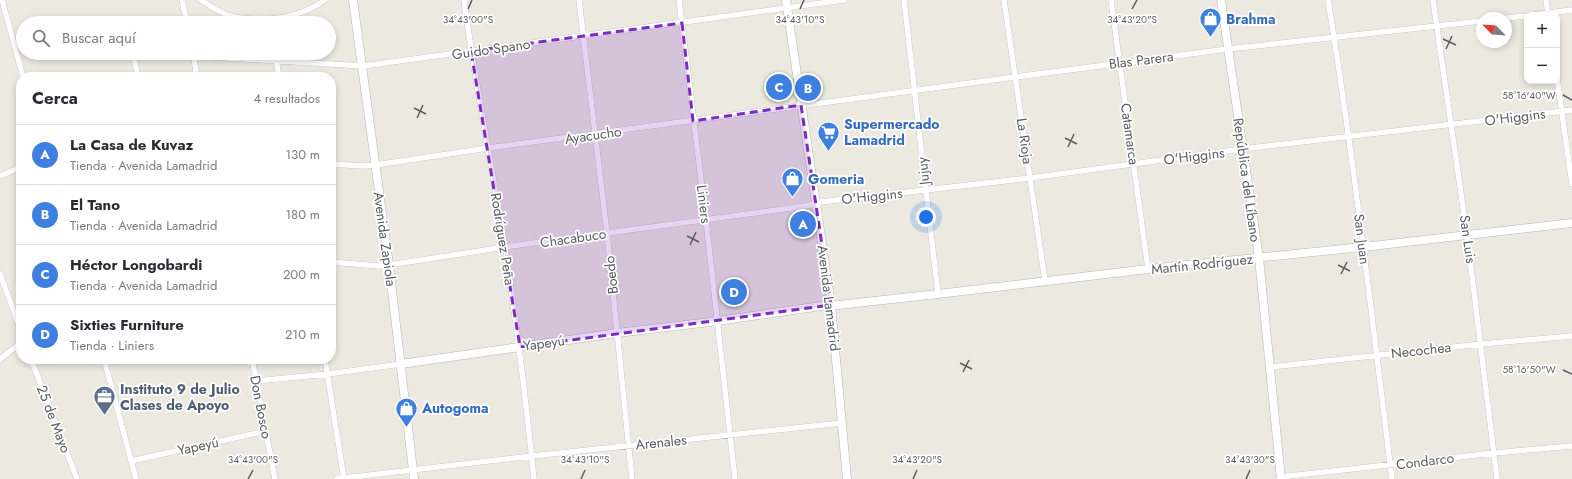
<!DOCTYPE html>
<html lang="es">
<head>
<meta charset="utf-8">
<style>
	:root { --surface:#fff; --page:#f2f2f3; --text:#2b2b33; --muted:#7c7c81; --line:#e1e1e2; --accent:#2563eb }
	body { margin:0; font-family:Jost,sans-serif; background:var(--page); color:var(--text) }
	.controls { position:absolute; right:12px; top:12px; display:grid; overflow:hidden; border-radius:8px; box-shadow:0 2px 6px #0003 }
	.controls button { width:36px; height:36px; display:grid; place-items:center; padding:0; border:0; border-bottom:1px solid var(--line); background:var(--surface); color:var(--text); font:20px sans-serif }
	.compass { position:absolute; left:1476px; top:12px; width:36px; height:36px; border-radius:50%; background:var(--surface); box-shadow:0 2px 6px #0003; rotate:295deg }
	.you { position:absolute; left:926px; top:217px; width:14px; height:14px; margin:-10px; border:3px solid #fff; border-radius:50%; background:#1a73e8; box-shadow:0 0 0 6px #1a73e833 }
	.badge { display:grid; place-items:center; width:26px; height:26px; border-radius:50%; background:var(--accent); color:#fff; font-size:13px; font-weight:700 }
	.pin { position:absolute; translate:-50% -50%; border:2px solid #fff; box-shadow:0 1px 4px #0006 }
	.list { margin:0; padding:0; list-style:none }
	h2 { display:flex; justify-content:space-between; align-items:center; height:52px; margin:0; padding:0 16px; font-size:17px }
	h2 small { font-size:13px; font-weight:400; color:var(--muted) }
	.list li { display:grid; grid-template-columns:26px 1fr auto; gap:12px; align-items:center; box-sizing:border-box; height:60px; padding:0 16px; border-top:1px solid var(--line) }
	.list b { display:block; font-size:15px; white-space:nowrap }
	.list p { margin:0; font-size:13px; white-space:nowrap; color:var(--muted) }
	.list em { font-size:13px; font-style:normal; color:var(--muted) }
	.icon { flex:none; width:22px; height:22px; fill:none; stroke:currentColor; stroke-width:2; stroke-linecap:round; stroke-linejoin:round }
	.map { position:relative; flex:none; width:1572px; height:479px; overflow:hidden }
	.search { position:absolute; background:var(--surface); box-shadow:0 2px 6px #0003; left:16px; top:16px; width:320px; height:44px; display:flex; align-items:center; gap:10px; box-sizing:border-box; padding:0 14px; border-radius:22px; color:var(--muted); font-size:15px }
	.panel { position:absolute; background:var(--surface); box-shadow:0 2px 6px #0003; left:16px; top:72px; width:320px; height:292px; border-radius:16px }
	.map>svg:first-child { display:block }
</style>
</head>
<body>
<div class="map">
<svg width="1572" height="479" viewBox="0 0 1572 479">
	<rect width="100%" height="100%" fill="#ece9e1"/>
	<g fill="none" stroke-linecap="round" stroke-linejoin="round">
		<defs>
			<path id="street" d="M 2,0 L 23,77
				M 182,0 L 187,23
				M 201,0 C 210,6 220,13 231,16 C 237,18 245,18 252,19 C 279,21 303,15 325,0
				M 464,0 C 475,83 492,165 505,248 C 517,325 526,402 534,479
				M 579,0 L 607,233 L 632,479
				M 679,0 L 706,220 L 735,479
				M 904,0 L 938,294
				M 1004,0 L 1045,281
				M 1111,0 L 1148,269
				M 1328,0 C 1354,159 1372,319 1392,479
				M 1433,0 L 1467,235 L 1497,479
				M 1546,0 L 1548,15
				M 1532,15 L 1572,10
				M 1506,18 L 1527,16
				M 133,53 L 138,77
				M 275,53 L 279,77
				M 193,54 L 197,77
				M 193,56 L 363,66 L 844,0
				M 1557,78 L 1572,184
				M 331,164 L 363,166 L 375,165 L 488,148 L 1015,77 L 1228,49 L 1482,21
				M 0,176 L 21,167
				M 331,262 L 379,266 L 389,265 L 505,247 L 806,206 L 821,202 L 1030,178 L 1242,149 L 1572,110
				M 0,274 L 21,331
				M 0,359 L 21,343
				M 31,359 L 77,479
				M 104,359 L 136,479
				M 252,359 L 275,479
				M 325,359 L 344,479
				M 1271,367 L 1481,344 L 1572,336
				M 256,381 L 328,374 L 401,364
				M 131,461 L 266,431
				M 336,479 L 532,456 L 842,423
				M 1279,479 L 1289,476 L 1494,453 L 1572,446"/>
			<path id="secondary" d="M 353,0 L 389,265 L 414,479
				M 786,0 L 831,305 L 847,479
				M 1221,0 L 1259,258 L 1281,479
				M 401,364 L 617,333 L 718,321 L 821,306 L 838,305 L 938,294 L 1148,269 L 1363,247 L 1572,223"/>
		</defs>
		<use href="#street" stroke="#b2b4b8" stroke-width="6"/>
		<use href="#secondary" stroke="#b3b6bb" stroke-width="9"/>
		<use href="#street" stroke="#fff" stroke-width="5.5"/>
		<use href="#secondary" stroke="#fff" stroke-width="8"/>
	</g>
	<path fill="#7b2cbf" fill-opacity="0.2" stroke="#7b2cbf" stroke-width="3" stroke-dasharray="8 5" stroke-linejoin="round" d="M 682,23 L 693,121 L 801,105 L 831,305 L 520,347 L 471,51 Z"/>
	<path fill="none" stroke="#5a5d61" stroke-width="1.5" d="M 468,9 L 472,0M 800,9 L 804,0M 1132,9 L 1137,0M 1443,39 L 1456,45M 1446,49 L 1452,36M 1563,95 L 1572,100M 414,108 L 426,114M 417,118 L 423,105M 1065,138 L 1077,144M 1068,147 L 1074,134M 687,236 L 699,242M 690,245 L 696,232M 1338,265 L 1350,271M 1341,274 L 1347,262M 960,363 L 972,369M 1563,370 L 1572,374M 963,372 L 969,360M 248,479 L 253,470M 581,479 L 585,470M 913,479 L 917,470M 1246,479 L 1250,470"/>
	<defs>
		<symbol id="shop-pin" viewBox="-11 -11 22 30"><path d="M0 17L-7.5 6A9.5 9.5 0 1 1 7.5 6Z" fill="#3f7fe0" stroke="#fff"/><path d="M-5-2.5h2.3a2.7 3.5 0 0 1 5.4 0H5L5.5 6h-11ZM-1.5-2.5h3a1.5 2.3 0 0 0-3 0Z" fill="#fff"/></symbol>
		<symbol id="supermarket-pin" viewBox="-11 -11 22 30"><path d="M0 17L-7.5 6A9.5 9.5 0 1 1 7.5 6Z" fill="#3f7fe0" stroke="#fff"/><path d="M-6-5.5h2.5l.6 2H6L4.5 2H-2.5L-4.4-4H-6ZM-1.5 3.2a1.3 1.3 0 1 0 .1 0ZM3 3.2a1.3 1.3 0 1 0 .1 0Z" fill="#fff"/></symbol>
		<symbol id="office-pin" viewBox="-11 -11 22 30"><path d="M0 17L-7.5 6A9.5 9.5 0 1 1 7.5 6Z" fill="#5c6f8a" stroke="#fff"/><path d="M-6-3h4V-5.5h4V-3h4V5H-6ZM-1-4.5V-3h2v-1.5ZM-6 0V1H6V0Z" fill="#fff"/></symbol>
	</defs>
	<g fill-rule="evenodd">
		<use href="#shop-pin" x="1198" y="6" width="25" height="34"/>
		<use href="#supermarket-pin" x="816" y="120" width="25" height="34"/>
		<use href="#shop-pin" x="780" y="166" width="25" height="34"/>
		<use href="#office-pin" x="92" y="384" width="25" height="34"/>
		<use href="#shop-pin" x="394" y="396" width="25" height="34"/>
	</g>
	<g text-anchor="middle" stroke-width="3.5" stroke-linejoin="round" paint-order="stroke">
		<g font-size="14" font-weight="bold" fill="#366cbe" stroke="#fff" text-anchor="start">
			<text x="1226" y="24">Brahma</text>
			<text x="844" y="129">Supermercado<tspan x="844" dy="16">Lamadrid</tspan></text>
			<text x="808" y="184">Gomeria</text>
			<text x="422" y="413">Autogoma</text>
		</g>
		<g font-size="14" fill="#5a5d61" stroke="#fff">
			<text transform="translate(491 49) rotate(-8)" y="5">Guido Spano</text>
			<text transform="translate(1141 60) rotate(-7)" y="5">Blas Parera</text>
			<text transform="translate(1515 117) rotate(-7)" y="5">O'Higgins</text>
			<text transform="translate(1130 134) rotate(82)" y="5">Catamarca</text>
			<text transform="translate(593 135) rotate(-8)" y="5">Ayacucho</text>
			<text transform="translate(1025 141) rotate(82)" y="5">La Rioja</text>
			<text transform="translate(1194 156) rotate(-7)" y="5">O'Higgins</text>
			<text transform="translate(923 171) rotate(-96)" y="5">Jujuy</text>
			<text transform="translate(1247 180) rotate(82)" y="5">República del Líbano</text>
			<text transform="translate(872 196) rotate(-6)" y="5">O'Higgins</text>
			<text transform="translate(704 204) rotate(83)" y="5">Liniers</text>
			<text transform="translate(573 238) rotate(-8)" y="5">Chacabuco</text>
			<text transform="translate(385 239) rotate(82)" y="5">Avenida Zapiola</text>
			<text transform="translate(503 239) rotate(81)" y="5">Rodríguez Peña</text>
			<text transform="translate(1362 239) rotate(83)" y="5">San Juan</text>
			<text transform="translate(1468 239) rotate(82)" y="5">San Luis</text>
			<text transform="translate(1202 264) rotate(-6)" y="5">Martín Rodríguez</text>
			<text transform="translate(611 275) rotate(-96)" y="5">Boedo</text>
			<text transform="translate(829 298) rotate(83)" y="5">Avenida Lamadrid</text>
			<text transform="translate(544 343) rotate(-8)" y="5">Yapeyú</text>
			<text transform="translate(1421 350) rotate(-6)" y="5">Necochea</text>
			<text transform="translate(261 407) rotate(79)" y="5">Don Bosco</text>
			<text transform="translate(54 419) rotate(69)" y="5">25 de Mayo</text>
			<text transform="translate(661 442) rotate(-6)" y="5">Arenales</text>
			<text transform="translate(198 446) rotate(-12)" y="5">Yapeyú</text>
			<text transform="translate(1425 461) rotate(-7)" y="5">Condarco</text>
		</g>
		<g font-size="14" font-weight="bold" fill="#4e5e75" stroke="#fff" text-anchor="start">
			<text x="120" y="394">Instituto 9 de Julio<tspan x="120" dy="16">Clases de Apoyo</tspan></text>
		</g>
	</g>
	<g font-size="10" text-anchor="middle" fill="#5a5d61" stroke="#fff" stroke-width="3.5" stroke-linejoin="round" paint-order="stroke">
		<text x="468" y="23">34°43'00"S</text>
		<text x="800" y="23">34°43'10"S</text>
		<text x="1132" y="23">34°43'20"S</text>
		<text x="1529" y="99">58°16'40"W</text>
		<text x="1529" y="373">58°16'50"W</text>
		<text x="253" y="463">34°43'00"S</text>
		<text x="585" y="463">34°43'10"S</text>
		<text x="917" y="463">34°43'20"S</text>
		<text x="1250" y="463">34°43'30"S</text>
	</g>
</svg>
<div class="controls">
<button>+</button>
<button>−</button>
</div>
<svg class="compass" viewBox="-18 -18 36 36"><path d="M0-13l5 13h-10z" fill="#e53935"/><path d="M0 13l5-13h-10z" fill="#7c7c81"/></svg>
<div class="you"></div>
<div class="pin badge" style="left:803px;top:224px;background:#3f7fe0">A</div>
<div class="pin badge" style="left:808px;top:88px;background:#3f7fe0">B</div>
<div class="pin badge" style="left:779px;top:87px;background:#3f7fe0">C</div>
<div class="pin badge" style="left:734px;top:292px;background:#3f7fe0">D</div>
<div class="search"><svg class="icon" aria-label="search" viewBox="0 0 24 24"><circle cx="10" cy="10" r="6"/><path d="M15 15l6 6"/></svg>Buscar aquí</div>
<section class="panel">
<h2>Cerca<small>4 resultados</small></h2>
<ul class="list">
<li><span class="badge" style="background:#3f7fe0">A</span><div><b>La Casa de Kuvaz</b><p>Tienda · Avenida Lamadrid</p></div><em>130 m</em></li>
<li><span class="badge" style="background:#3f7fe0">B</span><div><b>El Tano</b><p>Tienda · Avenida Lamadrid</p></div><em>180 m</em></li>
<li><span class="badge" style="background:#3f7fe0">C</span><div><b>Héctor Longobardi</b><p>Tienda · Avenida Lamadrid</p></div><em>200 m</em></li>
<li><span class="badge" style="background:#3f7fe0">D</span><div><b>Sixties Furniture</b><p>Tienda · Liniers</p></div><em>210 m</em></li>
</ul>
</section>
</div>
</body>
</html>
